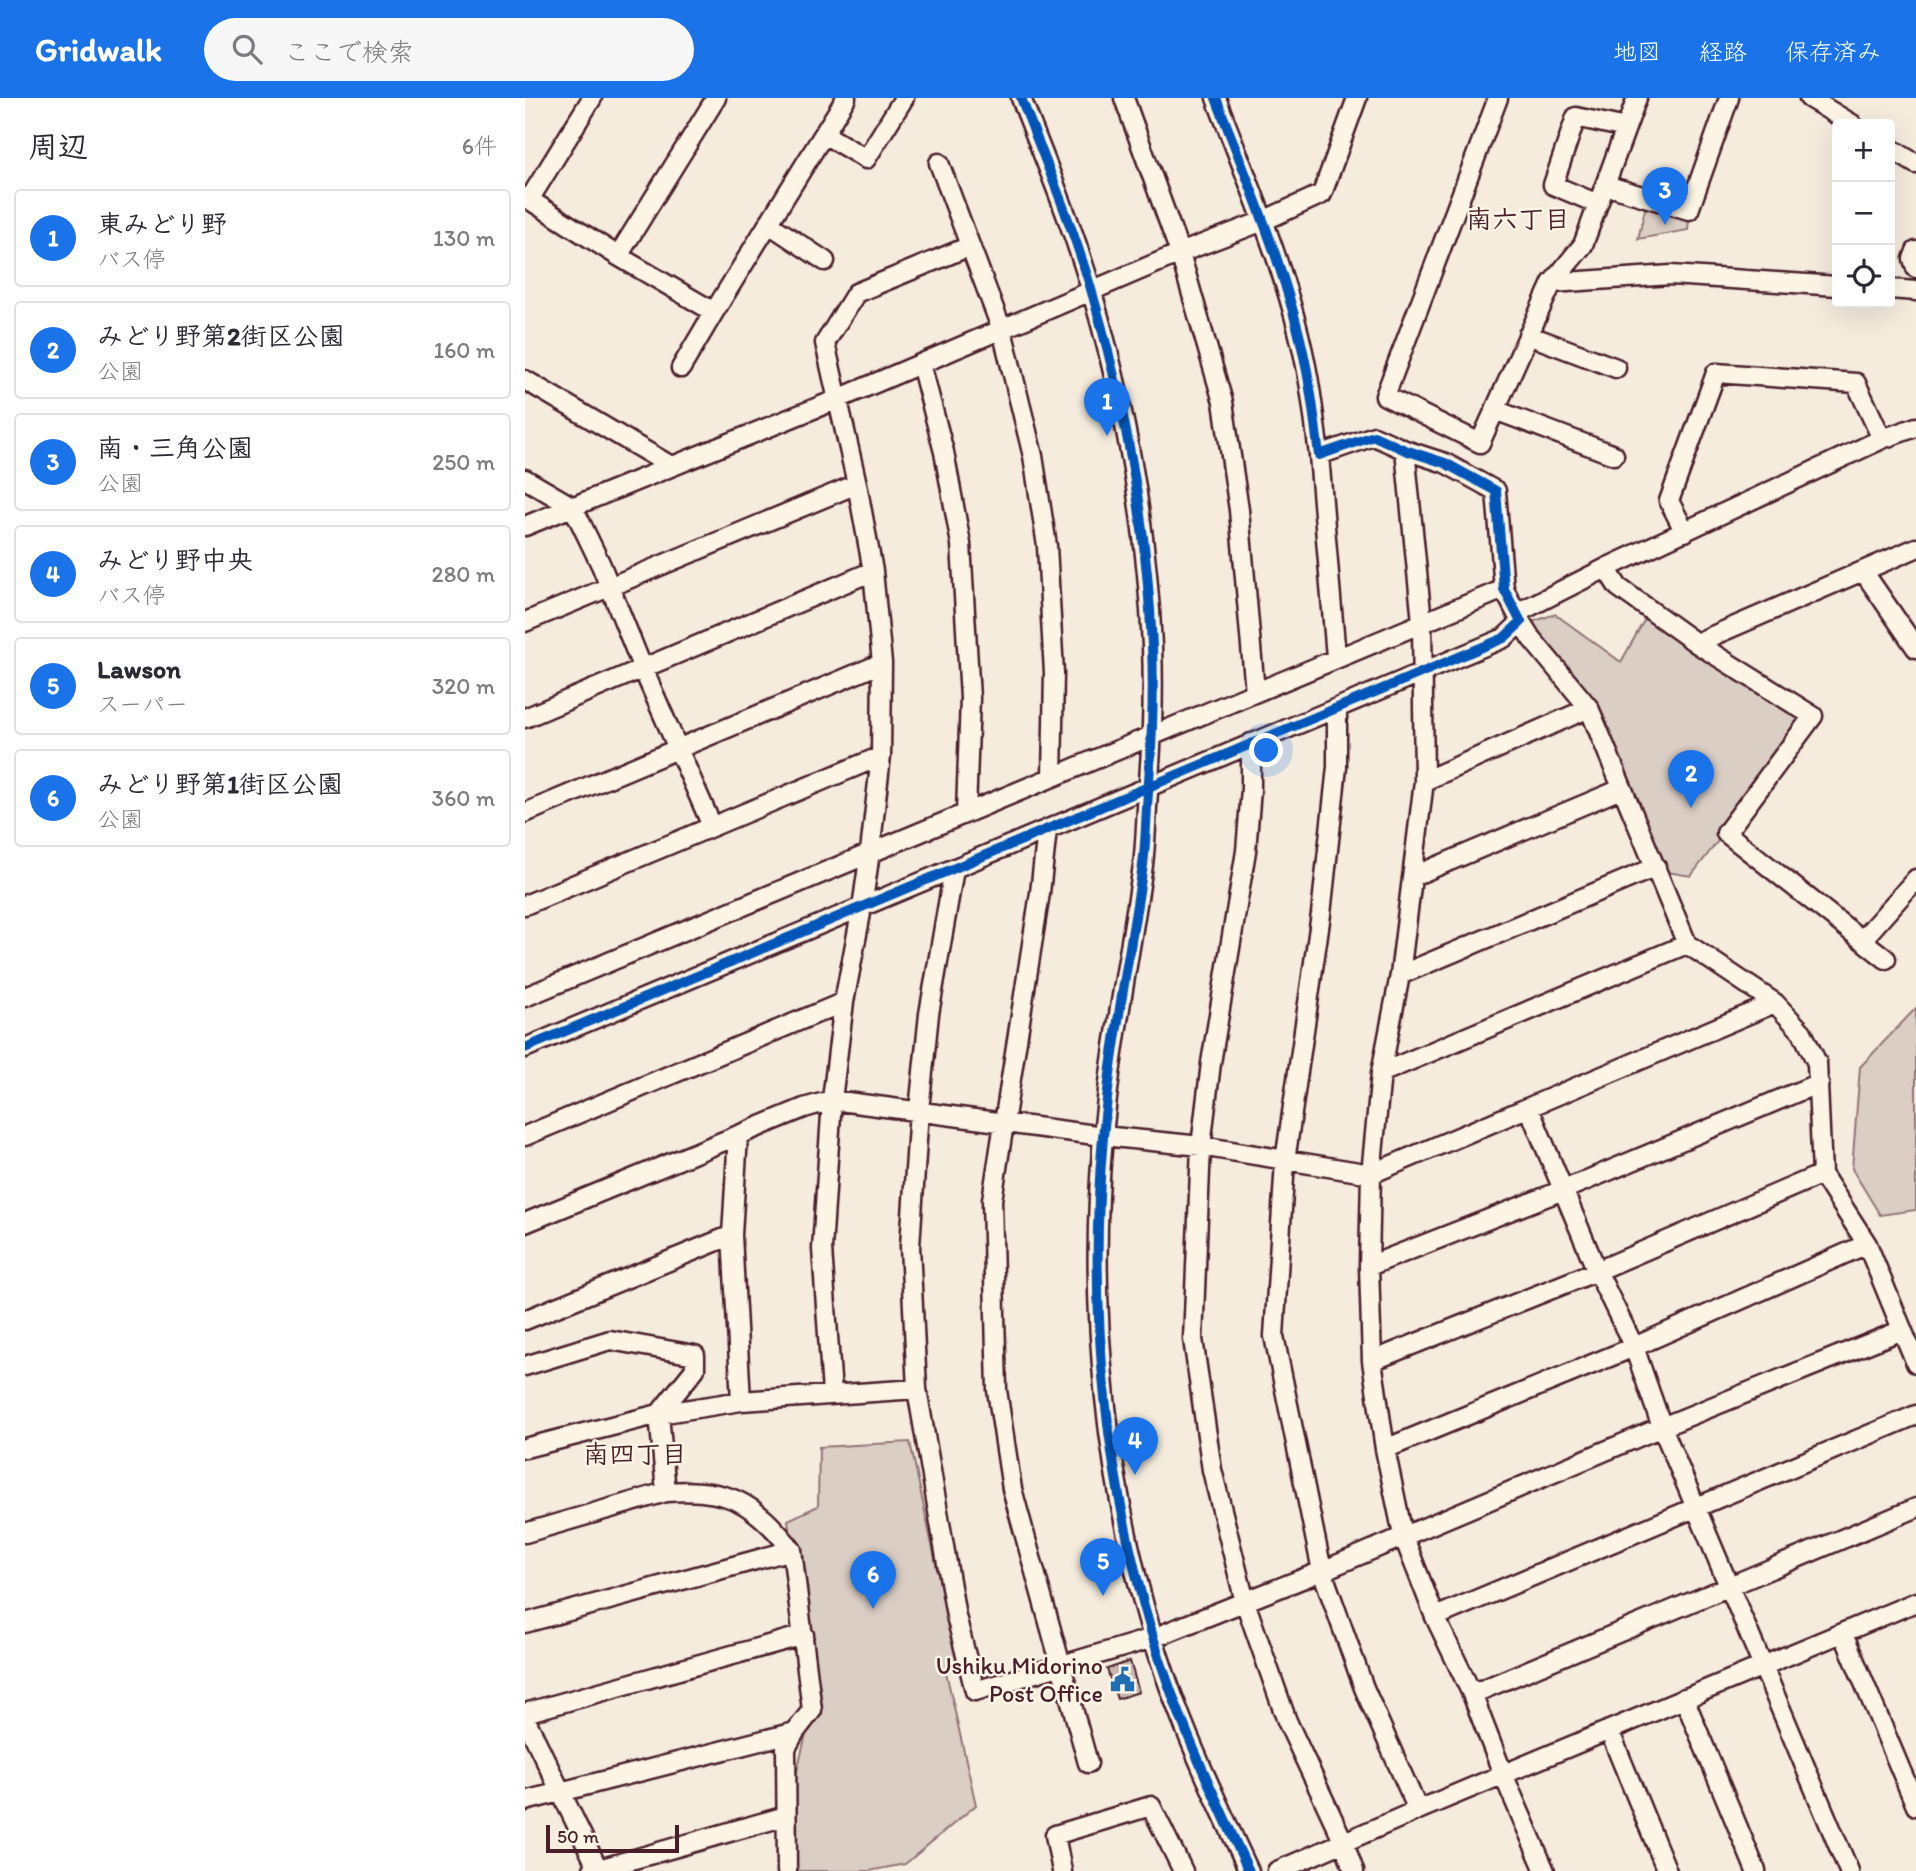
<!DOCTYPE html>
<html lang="ja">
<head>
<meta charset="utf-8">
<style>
	:root { --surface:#fff; --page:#f7f7f7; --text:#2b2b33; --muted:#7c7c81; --line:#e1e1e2; --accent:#1a73e8 }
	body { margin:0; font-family:Itim,"Klee One",sans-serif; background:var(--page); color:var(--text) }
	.controls { position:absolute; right:21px; top:21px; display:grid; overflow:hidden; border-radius:7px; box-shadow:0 7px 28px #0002 }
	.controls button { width:63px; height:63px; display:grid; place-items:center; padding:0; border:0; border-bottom:2px solid var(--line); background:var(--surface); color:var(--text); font:35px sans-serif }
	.scale { position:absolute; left:21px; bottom:18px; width:133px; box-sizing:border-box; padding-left:7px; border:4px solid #4a1f2b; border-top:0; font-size:19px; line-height:24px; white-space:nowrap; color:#4a1f2b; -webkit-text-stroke:5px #fcf5e5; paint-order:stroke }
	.you { position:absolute; left:742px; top:653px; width:24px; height:24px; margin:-18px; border:5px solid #fff; border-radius:50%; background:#1a73e8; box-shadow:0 0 0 10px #1a73e833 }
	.badge { display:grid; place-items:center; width:46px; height:46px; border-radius:50%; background:var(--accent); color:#fff; font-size:23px; font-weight:700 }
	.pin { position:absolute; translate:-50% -58px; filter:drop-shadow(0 2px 4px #0008) }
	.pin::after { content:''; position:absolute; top:37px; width:24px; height:21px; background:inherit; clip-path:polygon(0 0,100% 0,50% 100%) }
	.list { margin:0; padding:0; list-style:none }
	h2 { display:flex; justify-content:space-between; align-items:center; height:91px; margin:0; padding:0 28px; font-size:30px }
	h2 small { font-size:23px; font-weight:400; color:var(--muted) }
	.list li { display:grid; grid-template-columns:46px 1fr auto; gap:21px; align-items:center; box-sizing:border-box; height:98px; margin:0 14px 14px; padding:0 14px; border:2px solid var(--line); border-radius:7px }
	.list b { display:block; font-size:26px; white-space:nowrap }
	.list p { margin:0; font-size:23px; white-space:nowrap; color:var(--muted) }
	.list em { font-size:23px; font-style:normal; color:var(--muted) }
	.icon { flex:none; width:38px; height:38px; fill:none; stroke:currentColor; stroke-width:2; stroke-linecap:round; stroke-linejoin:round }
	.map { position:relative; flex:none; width:1391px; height:1773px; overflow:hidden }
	header { display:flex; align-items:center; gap:42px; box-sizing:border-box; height:98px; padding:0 35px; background:var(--accent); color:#fff }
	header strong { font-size:33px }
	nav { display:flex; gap:38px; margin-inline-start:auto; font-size:24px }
	.search { width:490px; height:63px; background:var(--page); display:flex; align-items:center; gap:18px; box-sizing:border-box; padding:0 24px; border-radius:38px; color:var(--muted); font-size:26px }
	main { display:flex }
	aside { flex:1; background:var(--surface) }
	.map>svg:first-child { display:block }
</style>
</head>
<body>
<header>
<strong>Gridwalk</strong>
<div class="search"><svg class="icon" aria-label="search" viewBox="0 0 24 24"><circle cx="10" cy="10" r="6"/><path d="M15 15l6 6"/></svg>ここで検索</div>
<nav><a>地図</a><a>経路</a><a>保存済み</a></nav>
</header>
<main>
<aside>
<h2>周辺<small>6件</small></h2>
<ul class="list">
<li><span class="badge">1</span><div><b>東みどり野</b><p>バス停</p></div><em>130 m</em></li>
<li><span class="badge">2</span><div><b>みどり野第2街区公園</b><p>公園</p></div><em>160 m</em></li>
<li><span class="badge">3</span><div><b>南・三角公園</b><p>公園</p></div><em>250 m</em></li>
<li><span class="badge">4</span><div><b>みどり野中央</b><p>バス停</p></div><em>280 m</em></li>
<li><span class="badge">5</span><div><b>Lawson</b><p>スーパー</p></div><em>320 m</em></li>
<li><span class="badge">6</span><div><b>みどり野第1街区公園</b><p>公園</p></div><em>360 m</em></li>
</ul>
</aside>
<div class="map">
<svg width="1391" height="1773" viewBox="0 0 1391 1773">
	<rect width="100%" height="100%" fill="#f5ecde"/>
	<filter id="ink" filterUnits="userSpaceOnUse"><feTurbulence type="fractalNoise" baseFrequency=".0143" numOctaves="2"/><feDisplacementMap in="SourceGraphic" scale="14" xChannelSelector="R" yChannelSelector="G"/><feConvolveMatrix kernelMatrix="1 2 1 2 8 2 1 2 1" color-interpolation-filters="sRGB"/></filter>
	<g filter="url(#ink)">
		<path fill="#dbcec4" stroke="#927678" stroke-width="2" d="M 1121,107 L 1164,121 L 1163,132 L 1113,141 Z
			M 1030,516 L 1096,564 L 1121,519 L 1285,623 L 1166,778 L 1142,774 L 1087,646 L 1004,525 Z
			M 1391,910 L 1391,1112 L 1355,1117 L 1327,1071 L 1335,969 Z
			M 385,1344 L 433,1569 L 421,1574 L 451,1707 L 380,1766 L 344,1773 L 264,1773 L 261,1718 L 287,1612 L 263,1422 L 293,1408 L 294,1349 Z"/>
		<path fill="#cab9b1" stroke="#4a1f2b" stroke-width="2" d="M 605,1563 L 614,1594 L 592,1601 L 582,1571 Z"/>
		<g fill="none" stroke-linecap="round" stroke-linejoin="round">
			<defs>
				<path id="minor" d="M 496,0 C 521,65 549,131 568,198 C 601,312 622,429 627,548 C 629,597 627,646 623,695 C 621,719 621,743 618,767 C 605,858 586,948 578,1039 C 563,1208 579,1373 627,1536 C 651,1618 688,1696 724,1773
					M 599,0 L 655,155 L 698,304 L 714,412 L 730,594
					M 973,0 L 860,298 L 955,345 L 1027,185 L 1146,177 L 1312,188
					M 1284,0 L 1327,26
					M 299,36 L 341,61 L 379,0
					M 1365,50 L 1391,66
					M 414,65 L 477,232 L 508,358 L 522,448 L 529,575 L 527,679
					M 1080,87 L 1164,112 L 1204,0
					M 0,99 L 93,158 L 189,214 L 321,0
					M 4,102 L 67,0
					M 1073,106 L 1028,87 L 1051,19 L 1101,30
					M 244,126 L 300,163
					M 1391,153 L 1388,161 L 1391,170
					M 93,158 L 191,0
					M 1027,185 L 1058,147 L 1112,0
					M 1365,191 L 1391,193
					M 1003,237 L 1091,270
					M 396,266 L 419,354 L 436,446 L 445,600 L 441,715
					M 156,270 L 189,214
					M 0,282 L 146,368
					M 970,312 L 1089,357
					M 880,352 L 897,524 L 899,683 L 875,877 L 856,975 L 846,1076 L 844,1168 L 847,1263 L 860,1351 L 878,1437 L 910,1519 L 947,1596 L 978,1676 L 1020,1773
					M 794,357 L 811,559
					M 0,381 L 48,409 L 76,467 L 118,571 L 187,728
					M 0,428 L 313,301 L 655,155 L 738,123 L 797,96 L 832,0
					M 1160,434 L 1144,403 L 1191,275 L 1331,285 L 1357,341
					M 1081,470 L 1093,489 L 1171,545 L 1288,618 L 1201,735 L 1361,861
					M 1338,473 L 1391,550
					M 992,515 L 1081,470 L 1357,341 L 1391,329
					M 0,524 L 332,386
					M 996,524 L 1006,540 L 1064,610 L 1162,846 L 1250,905 L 1277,934 L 1292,965 L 1297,1076 L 1342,1146 L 1391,1265
					M 1171,545 L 1391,450
					M 812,610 L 812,669 L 796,816 L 760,1063 L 749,1238 L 797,1473 L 839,1590 L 893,1712
					M 0,620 L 348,473
					M 726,645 L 726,691 L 721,753 L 686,965 L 676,1048 L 668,1241 L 687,1372 L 720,1504 L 762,1623 L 819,1745 L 829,1773
					M 899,683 L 1064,610
					M 0,715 L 357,565
					M 522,732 L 515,795 L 467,1102 L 472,1292 L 487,1391 L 563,1665
					M 889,778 L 1096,691
					M 0,807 L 356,658
					M 1337,842 L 1391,781
					M 875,877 L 1131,769
					M 0,899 L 979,491
					M 0,950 L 979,540 L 996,524 L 979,491 L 971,393 L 920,365 L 880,352 L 849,338 L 794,357 C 790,327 787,297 781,268 C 763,176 724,87 691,0
					M 856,975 L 1162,846
					M 1004,1010 L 1072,1173 L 1109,1249 L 1137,1329 L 1324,1773
					M 213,1037 L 207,1137 L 216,1303
					M 0,1038 L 319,904
					M 0,1125 L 279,1010 L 307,1002 L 578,1038 L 676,1048 L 846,1076 L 1250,905
					M 844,1168 L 1038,1092 L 1294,985
					M 0,1222 L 207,1137
					M 847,1263 L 1072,1173 L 1297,1076
					M 0,1268 L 85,1242 L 170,1257 L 170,1271 L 134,1316 L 141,1394 L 0,1435
					M 392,1291 L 385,1148 L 394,1012 L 404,916 L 429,771
					M 307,1295 L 297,1151 L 307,1002 L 319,904 L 337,810 L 345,754 L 356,658 L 357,565 L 348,473 L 332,386 L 300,245 L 331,195 L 445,148
					M 0,1350 L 134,1316 L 216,1303 L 392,1291 L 431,1518 L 450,1593 L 628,1540 L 797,1473 L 1137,1329 L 1377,1232
					M 860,1351 L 1109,1249 L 1342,1146
					M 141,1394 C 203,1389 229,1404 267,1452
					M 910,1519 L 1391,1317
					M 0,1525 L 267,1452 L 287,1612 L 270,1634
					M 1318,1535 L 1391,1708
					M 947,1596 L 1391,1410
					M 1159,1600 L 1231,1773
					M 0,1615 L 279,1537
					M 0,1620 L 74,1773
					M 1084,1632 L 1142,1773
					M 0,1703 L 270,1634 L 261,1650 L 262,1773
					M 67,1773 L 261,1718
					M 537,1773 L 530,1737 L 626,1708 L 658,1773
					M 752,1773 L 893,1712 L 1391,1504"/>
			</defs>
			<use href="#minor" stroke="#4a1f2b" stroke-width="23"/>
			<use href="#minor" stroke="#fcf5e5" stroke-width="18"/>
			<defs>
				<path id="cycleway" d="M 496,0 C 521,65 549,131 568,198 C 601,312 622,429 627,548 C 629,597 627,646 623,695 C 621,719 621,743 618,767 C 605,858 586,948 578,1039 C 563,1208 579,1373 627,1536 C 651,1618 688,1696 724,1773
					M 0,950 L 979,540 L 996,524 L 979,491 L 971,393 L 920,365 L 880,352 L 849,338 L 794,357 C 790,327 787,297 781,268 C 763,176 724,87 691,0"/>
			</defs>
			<use href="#cycleway" stroke="#fcf5e5" stroke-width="15"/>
			<use href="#cycleway" stroke="#0057b8" stroke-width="10"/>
		</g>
	</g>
	<defs>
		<symbol id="civic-bare" viewBox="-9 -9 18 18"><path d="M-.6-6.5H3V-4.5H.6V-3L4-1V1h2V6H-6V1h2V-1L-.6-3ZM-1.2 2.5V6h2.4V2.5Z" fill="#1f6fb2" stroke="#fcf5e5" stroke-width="2.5" paint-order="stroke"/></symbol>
	</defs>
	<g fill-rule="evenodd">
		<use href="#civic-bare" x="580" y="1564" width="35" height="35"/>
	</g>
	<g text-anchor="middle" stroke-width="5" stroke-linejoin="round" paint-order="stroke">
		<g font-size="24" fill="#4a1f2b" stroke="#fcf5e5" text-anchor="end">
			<text x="578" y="1576">Ushiku Midorino<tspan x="578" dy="28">Post Office</tspan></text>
		</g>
		<g font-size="26" font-weight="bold" fill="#4a1f2b" stroke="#fcf5e5">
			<text x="993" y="130">南六丁目</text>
			<text x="110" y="1365">南四丁目</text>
		</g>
	</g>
</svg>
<div class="controls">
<button>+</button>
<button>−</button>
<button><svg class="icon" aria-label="locate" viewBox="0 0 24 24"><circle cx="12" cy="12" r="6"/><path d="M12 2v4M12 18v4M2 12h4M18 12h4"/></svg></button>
</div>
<div class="scale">50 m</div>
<div class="you"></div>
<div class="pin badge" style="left:582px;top:338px">1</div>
<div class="pin badge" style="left:1166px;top:710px">2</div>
<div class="pin badge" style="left:1140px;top:127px">3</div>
<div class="pin badge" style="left:610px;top:1377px">4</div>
<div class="pin badge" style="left:578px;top:1498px">5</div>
<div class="pin badge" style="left:348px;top:1511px">6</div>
</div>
</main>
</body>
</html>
